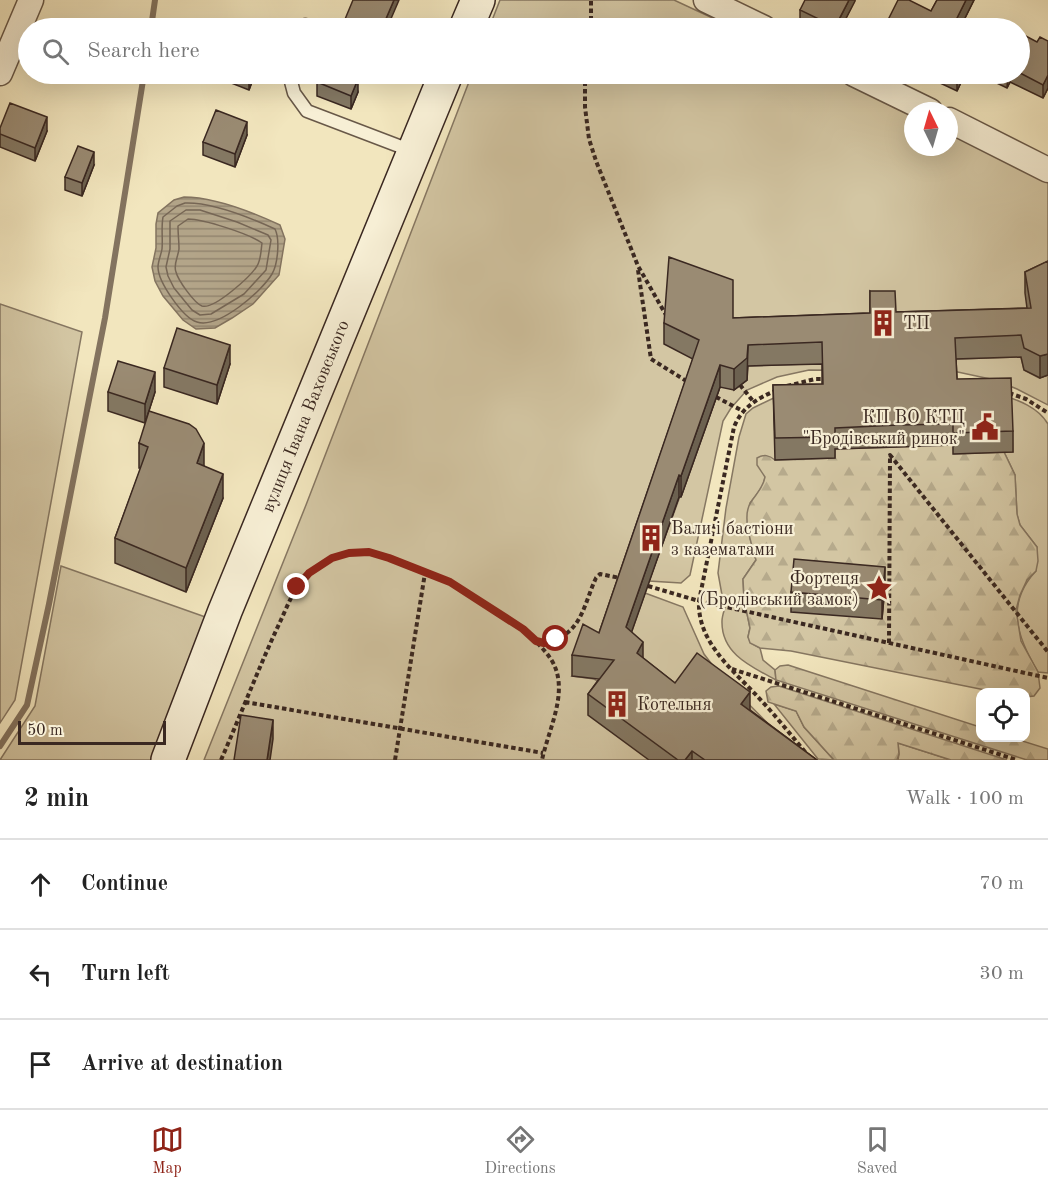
<!DOCTYPE html>
<html lang="en">
<head>
<meta charset="utf-8">
<style>
	:root { --surface:#fff; --page:#f6f6f6; --text:#222; --muted:#767676; --line:#e0e0e0; --accent:#8f2418 }
	body { margin:0; font-family:"Old Standard TT",serif; background:var(--page); color:var(--text) }
	.controls { position:absolute; right:18px; bottom:18px; display:grid; overflow:hidden; border-radius:12px; box-shadow:0 6px 24px #0002 }
	.controls button { width:54px; height:54px; display:grid; place-items:center; padding:0; border:0; border-bottom:2px solid var(--line); background:var(--surface); color:var(--text); font:30px sans-serif }
	.compass { position:absolute; left:904px; top:102px; width:54px; height:54px; border-radius:50%; background:var(--surface); box-shadow:0 6px 24px #0002; rotate:355deg }
	.scale { position:absolute; left:18px; bottom:15px; width:148px; box-sizing:border-box; padding-left:6px; border:3px solid #3a2821; border-top:0; font-size:16px; line-height:21px; white-space:nowrap; color:#3a2821; -webkit-text-stroke:4px #f7efd5; paint-order:stroke }
	.stop { position:absolute; width:18px; height:18px; margin:-14px; border:4px solid #8f2418; border-radius:50%; background:#fff }
	.stop.end { background:#8f2418; border-color:#fff; box-shadow:0 2px 6px #0008 }
	.list { margin:0; padding:0; list-style:none }
	h2 { display:flex; justify-content:space-between; align-items:center; height:78px; margin:0; padding:0 24px; font-size:26px }
	h2 small { font-size:20px; font-weight:400; color:var(--muted) }
	.list li { display:grid; grid-template-columns:39px 1fr auto; gap:18px; align-items:center; box-sizing:border-box; height:90px; padding:0 24px; border-top:2px solid var(--line) }
	.list b { display:block; font-size:22px; white-space:nowrap }
	.list em { font-size:20px; font-style:normal; color:var(--muted) }
	.icon { flex:none; width:33px; height:33px; fill:none; stroke:currentColor; stroke-width:2; stroke-linecap:round; stroke-linejoin:round }
	.map { position:relative; flex:none; width:1048px; height:760px; overflow:hidden }
	.search { position:absolute; background:var(--surface); box-shadow:0 6px 24px #0002; left:18px; right:18px; top:18px; height:66px; display:flex; align-items:center; gap:15px; box-sizing:border-box; padding:0 21px; border-radius:33px; color:var(--muted); font-size:22px }
	.sheet { height:348px; background:var(--surface) }
	nav { display:flex; justify-content:space-around; align-items:center; box-sizing:border-box; height:84px; border-top:2px solid var(--line); background:var(--surface); font-size:16px; color:var(--muted) }
	nav a { display:grid; justify-items:center; gap:3px }
	nav .on { color:var(--accent) }
	.map>svg:first-child { display:block }
</style>
</head>
<body>
<div class="map">
<svg width="1048" height="760" viewBox="0 0 1048 760">
	<defs>
		<pattern id="forest-firs" width="22" height="20" patternUnits="userSpaceOnUse" patternTransform="scale(1.5)"><rect width="22" height="20" fill="#d3c6a3"/><path d="M5 1l3.5 6h-7zM16 11l3.5 6h-7z" fill="#b6aa8c"/></pattern>
		<pattern id="water-rules" width="6" height="5" patternUnits="userSpaceOnUse" patternTransform="scale(1.5)"><rect width="6" height="5" fill="#b3a589"/><path d="M0 2.5h6" fill="none" stroke="#938670"/></pattern>
	</defs>
	<rect width="100%" height="100%" fill="#f2e6be"/>
	<filter id="stains"><feTurbulence type="fractalNoise" baseFrequency=".00333" numOctaves="4"/><feColorMatrix values="0 0 0 0 .2 0 0 0 0 .09 0 0 0 0 .02 0 0 0 .5 -.17"/></filter>
	<radialGradient id="worn" r=".72"><stop offset=".6" stop-color="#630" stop-opacity="0"/><stop offset="1" stop-color="#630" stop-opacity=".3"/></radialGradient>
	<path fill="#d3c6a3" stroke="#867762" stroke-width="1.5" d="M 500,0 L 674,0 L 734,28 L 489,28 Z
		M 472,74 L 828,74 L 913,114 L 913,147 L 949,147 L 949,131 L 1048,178 L 1048,282 L 1031,330 L 699,362 L 599,654 L 572,676 L 594,679 L 609,687 L 649,760 L 204,760 L 306,505 Z
		M 0,304 L 82,332 L 15,700 L 0,723 Z
		M 1018,357 L 1021,357 L 1024,370 L 1039,378 L 1048,375 L 1048,405 L 1017,389 L 995,380 L 953,371 L 809,370 L 777,377 L 747,390 L 731,408 L 723,421 L 690,575 L 681,583 L 649,581 L 720,387 L 748,366 Z
		M 994,392 C 1014,399 1037,405 1048,424 L 1048,673 L 1038,672 C 1017,637 1005,604 1036,571 L 1037,547 L 1020,525 L 1017,515 L 1015,475 L 1004,452 L 1013,452 L 1011,399 L 775,460 L 765,477 L 763,486 L 750,503 L 748,531 L 756,560 L 743,579 L 744,599 L 750,628 L 748,637 L 751,643 L 760,648 L 763,660 L 775,670 L 776,680 C 752,667 721,654 722,621 C 722,615 725,609 726,603 L 722,595 L 718,573 L 726,508 L 739,437 L 746,414 L 753,408 L 782,394 Z
		M 61,566 L 211,619 L 154,760 L 0,760 L 35,706 Z
		M 645,593 L 683,607 L 704,654 L 720,675 L 804,760 L 675,704 L 626,648 Z
		M 774,704 L 796,711 L 804,727 L 834,760 L 818,759 Z
		M 898,743 L 951,760 L 898,760 L 899,754 Z"/>
	<path fill="url(#forest-firs)" stroke="#867762" stroke-width="1.5" d="M 953,445 L 954,454 L 1004,452 L 1015,475 L 1017,514 L 1020,525 L 1037,547 L 1038,561 L 1036,571 L 1027,580 L 1020,595 L 1016,610 L 1021,641 L 1038,672 L 1040,688 L 1034,696 L 1026,697 L 1026,692 L 995,692 L 791,651 L 760,648 L 750,643 L 748,637 L 750,628 L 744,599 L 743,579 L 756,560 C 752,545 741,516 751,502 C 757,493 763,488 765,477 L 757,465 L 757,458 C 764,454 769,455 775,460 L 835,458 L 835,449 Z
		M 788,665 L 980,727 L 980,738 L 1013,738 L 1048,749 L 1048,760 L 1027,760 L 776,680 L 775,670 L 780,666 Z
		M 779,686 L 1007,760 L 951,760 L 898,743 L 899,754 L 897,760 L 834,760 L 804,727 L 796,711 L 768,702 L 766,691 L 771,687 Z"/>
	<path fill="url(#water-rules)" stroke="#83735f" stroke-width="1.5" d="M 184,197 C 215,197 252,212 280,225 L 285,239 L 279,275 L 253,304 L 232,318 L 215,328 L 196,329 L 183,320 L 163,296 L 155,281 L 152,267 L 156,248 L 156,224 L 158,213 L 174,200 Z"/>
	<g fill="none" stroke-linecap="round" stroke-linejoin="round">
		<path stroke="#766655" stroke-width="1.5" d="M 185,203 C 211,202 251,218 275,229 C 280,239 278,264 272,274 C 262,291 219,329 197,322 C 183,318 158,282 158,267 C 158,261 161,255 162,249 C 163,238 161,228 163,217 L 177,206 Z
			M 186,210 L 200,210 L 237,222 L 268,235 L 271,240 L 266,270 L 244,294 L 211,314 L 200,315 L 192,310 L 174,288 L 168,276 L 166,267 L 170,249 L 170,221 Z
			M 188,219 C 203,219 250,234 262,243 C 261,250 261,260 257,266 C 251,276 214,310 202,306 C 194,303 178,280 176,272 C 173,265 178,257 179,249 C 179,242 178,234 178,226 Z"/>
		<path stroke="#83735f" stroke-width="6" d="M 151,28 L 155,0
			M 0,746 L 27,705 L 49,604 L 105,318 L 144,74"/>
		<defs>
			<path id="service" d="M 303,28 L 305,25
				M 289,74 L 294,93 L 307,111 L 412,151"/>
			<path id="minor" d="M 706,0 L 764,28
				M 0,73 L 31,0
				M 854,74 L 930,111
				M 949,120 L 1048,170"/>
			<path id="secondary" d="M 466,28 L 478,0
				M 168,760 L 225,611 L 446,74"/>
		</defs>
		<use href="#service" stroke="#685848" stroke-width="15"/>
		<use href="#minor" stroke="#685848" stroke-width="27"/>
		<use href="#secondary" stroke="#3a2821" stroke-width="36"/>
		<path stroke="#3a2821" stroke-width="4" stroke-dasharray="4.5 3" stroke-linecap="butt" d="M 591,28 L 591,0
			M 585,74 L 585,107 L 589,139 L 596,161 L 638,266 L 666,315
			M 638,270 L 651,359 L 688,382
			M 740,385 L 753,401
			M 787,386 L 815,379 L 827,379
			M 777,390 C 758,398 742,407 734,427 L 699,601 C 697,642 733,670 758,697 C 777,717 794,739 812,760
			M 1009,393 L 1026,399 L 1048,413
			M 716,397 L 743,411
			M 648,586 L 699,601 L 1048,678
			M 538,642 C 544,643 550,642 556,639 C 582,630 585,601 596,578 L 600,574 L 620,578
			M 889,643 L 890,455 L 1048,652
			M 732,669 L 1017,760
			M 245,702 L 543,753
			M 221,760 C 241,714 259,667 280,622 C 288,605 295,584 311,572 C 325,561 342,552 360,552 C 404,551 539,625 555,667 C 567,696 548,731 542,760
			M 395,760 L 425,573"/>
		<use href="#service" stroke="#f7efd5" stroke-width="12"/>
		<use href="#minor" stroke="#f7efd5" stroke-width="24"/>
		<use href="#secondary" stroke="#f7efd5" stroke-width="33"/>
	</g>
	<path fill="#847863" stroke="#3a2821" stroke-width="1.5" d="M 855,0 L 841,28 L 812,28 L 800,23 L 800,10 Z
		M 937,0 L 974,0 L 960,28 L 886,28 L 886,24 L 931,11 Z
		M 343,24 L 387,28 L 343,28 Z
		M 1048,41 L 1048,88 L 1043,98 L 1010,82 L 1007,88 L 978,74 L 1020,74 L 1037,42 Z
		M 216,74 L 255,74 L 249,90 L 216,77 Z
		M 355,74 L 353,77 L 358,92 L 351,109 L 317,96 L 317,82 Z
		M 921,74 L 965,74 L 957,91 Z
		M 0,128 L 47,131 L 35,161 L 0,147 Z
		M 247,135 L 235,167 L 203,155 L 203,142 Z
		M 94,165 L 82,196 L 65,190 L 65,177 Z
		M 1048,261 L 1048,375 L 1040,378 L 1024,370 L 1021,357 L 956,359 L 957,379 L 1013,431 L 1013,452 L 953,454 L 953,445 L 898,447 L 835,449 L 835,458 L 775,460 L 773,385 L 822,384 L 822,364 L 748,366 L 747,380 L 734,390 L 720,387 L 681,497 L 679,497 L 631,632 L 643,658 L 675,683 L 750,710 L 817,760 L 649,760 L 588,715 L 588,694 L 599,679 L 572,676 L 572,655 L 599,633 L 693,359 L 664,344 L 664,323 L 733,318 L 870,313 L 870,291 L 896,312 L 1027,308 L 1025,293 L 1025,272 Z
		M 230,364 L 217,404 L 164,387 L 164,368 Z
		M 108,392 L 155,392 L 145,423 L 108,411 Z
		M 139,443 L 204,466 L 223,498 L 186,592 L 115,563 L 115,538 L 141,468 L 139,468 Z
		M 885,586 L 882,619 L 791,612 L 791,592 Z"/>
	<path fill="#6c6150" stroke="#3a2821" stroke-width="1.5" d="M 394,0 L 399,0 L 387,28 L 382,28 Z
		M 849,0 L 855,0 L 855,1 L 841,28 L 835,28 Z
		M 966,0 L 974,0 L 960,28 L 952,28 Z
		M 250,74 L 255,74 L 249,90 L 249,77 Z
		M 350,74 L 355,74 L 349,89 L 349,76 Z
		M 957,74 L 965,74 L 957,91 Z
		M 1008,74 L 1010,74 L 1010,82 L 1007,88 Z
		M 1048,75 L 1048,88 L 1043,98 L 1043,85 Z
		M 358,79 L 358,92 L 351,109 L 351,96 Z
		M 47,117 L 47,131 L 35,161 L 35,148 Z
		M 247,122 L 247,135 L 235,167 L 235,154 Z
		M 94,152 L 94,165 L 82,196 L 82,183 Z
		M 230,345 L 230,364 L 217,404 L 217,385 Z
		M 748,345 L 747,380 L 734,390 L 734,369 Z
		M 1048,354 L 1048,375 L 1040,378 L 1040,356 Z
		M 720,365 L 720,387 L 681,497 L 681,476 Z
		M 155,372 L 155,392 L 145,423 L 145,404 Z
		M 204,443 L 204,468 L 197,463 Z
		M 223,474 L 223,498 L 186,592 L 186,568 Z
		M 679,475 L 679,497 L 626,648 L 626,627 Z
		M 885,567 L 885,586 L 882,619 L 882,600 Z
		M 643,642 L 643,664 L 637,653 Z
		M 750,692 L 750,714 L 741,704 Z
		M 273,720 L 273,739 L 270,760 L 267,760 Z
		M 692,751 L 692,760 L 685,760 Z"/>
	<path fill="#9a8b73" stroke="#3a2821" stroke-width="1.5" d="M 353,0 L 394,0 L 382,28 L 354,28 L 343,24 Z
		M 805,0 L 849,0 L 835,27 L 800,10 Z
		M 898,0 L 909,0 L 931,11 L 937,0 L 966,0 L 952,28 L 954,28 L 895,28 L 886,24 Z
		M 1020,33 L 1037,42 L 1040,37 L 1048,41 L 1048,75 L 1043,85 L 1020,73 Z
		M 241,74 L 250,74 L 249,77 Z
		M 320,74 L 350,74 L 349,76 L 358,79 L 351,96 L 317,82 Z
		M 10,103 L 47,117 L 35,148 L 0,134 L 0,128 Z
		M 216,110 L 247,122 L 235,154 L 203,142 Z
		M 78,146 L 94,152 L 82,183 L 65,177 Z
		M 669,257 L 733,280 L 733,318 L 870,313 L 870,291 L 895,291 L 896,312 L 1031,308 L 1025,272 L 1048,261 L 1048,354 L 1040,356 L 1024,348 L 1021,335 L 955,338 L 957,379 L 1011,378 L 1013,431 L 953,433 L 953,424 L 898,425 L 835,428 L 835,437 L 775,438 L 773,385 L 823,384 L 822,342 L 748,345 L 747,358 L 734,369 L 720,365 L 681,476 L 679,475 L 626,627 L 643,642 L 637,653 L 675,683 L 697,653 L 750,692 L 741,704 L 817,760 L 705,760 L 692,751 L 685,760 L 678,760 L 588,694 L 614,660 L 572,655 L 583,624 L 599,633 L 699,340 L 664,323 Z
		M 177,328 L 230,345 L 217,385 L 164,368 Z
		M 118,361 L 155,372 L 145,404 L 108,392 Z
		M 149,411 L 189,424 L 196,429 L 204,443 L 197,463 L 223,474 L 186,568 L 115,538 L 148,447 L 139,443 Z
		M 794,559 L 885,567 L 882,600 L 791,592 Z
		M 241,715 L 273,720 L 267,760 L 234,760 Z"/>
	<g fill="none" stroke-linecap="round" stroke-linejoin="round">
		<path stroke="#8f2418" stroke-width="8" d="M 297,587 L 309,573 L 332,558 L 349,553 L 369,552 L 389,558 L 450,582 L 523,629 L 536,641 L 544,643 L 556,639"/>
	</g>
	<defs>
		<symbol id="building-bare" viewBox="-9 -9 18 18"><path d="M-4-6H4V6H1V3H-1V6H-4ZM-2.5-4.3h1.7v1.8h-1.7ZM.8-4.3h1.7v1.8H.8ZM-2.5-1h1.7V.8h-1.7ZM.8-1h1.7V.8H.8Z" fill="#8f2418" stroke="#f7efd5" stroke-width="2.5" paint-order="stroke"/></symbol>
		<symbol id="civic-bare" viewBox="-9 -9 18 18"><path d="M-.6-6.5H3V-4.5H.6V-3L4-1V1h2V6H-6V1h2V-1L-.6-3ZM-1.2 2.5V6h2.4V2.5Z" fill="#8f2418" stroke="#f7efd5" stroke-width="2.5" paint-order="stroke"/></symbol>
		<symbol id="sight-bare" viewBox="-9 -9 18 18"><path d="M0-6L1.8-2.2L6-1.7L2.9 1.2L3.7 5.4L0 3.3L-3.7 5.4L-2.9 1.2L-6-1.7L-1.8-2.2Z" fill="#8f2418" stroke="#f7efd5" stroke-width="2.5" paint-order="stroke"/></symbol>
	</defs>
	<g fill-rule="evenodd">
		<use href="#building-bare" x="864" y="304" width="38" height="38"/>
		<use href="#civic-bare" x="966" y="408" width="38" height="38"/>
		<use href="#building-bare" x="632" y="519" width="38" height="38"/>
		<use href="#sight-bare" x="860" y="569" width="38" height="38"/>
		<use href="#building-bare" x="598" y="685" width="38" height="38"/>
	</g>
	<g text-anchor="middle" stroke-width="4.5" stroke-linejoin="round" paint-order="stroke">
		<g font-size="18" fill="#3a2821" stroke="#f7efd5" text-anchor="start">
			<text x="903" y="329">ТП</text>
			<text x="965" y="423" text-anchor="end">КП ВО КТЦ<tspan x="965" dy="21">"Бродівський ринок"</tspan></text>
			<text x="671" y="534">Вали і бастіони<tspan x="671" dy="21">з казематами</tspan></text>
			<text x="859" y="584" text-anchor="end">Фортеця<tspan x="859" dy="21">(Бродівський замок)</tspan></text>
			<text x="637" y="710">Котельня</text>
		</g>
		<g font-size="18" fill="#3a2821" stroke="#f7efd5">
			<text transform="translate(305 416) rotate(-68)" y="6">вулиця Івана Ваховського</text>
		</g>
	</g>
	<rect width="100%" height="100%" filter="url(#stains)"/>
	<rect width="100%" height="100%" fill="url(#worn)"/>
</svg>
<div class="controls">
<button><svg class="icon" aria-label="locate" viewBox="0 0 24 24"><circle cx="12" cy="12" r="6"/><path d="M12 2v4M12 18v4M2 12h4M18 12h4"/></svg></button>
</div>
<svg class="compass" viewBox="-18 -18 36 36"><path d="M0-13l5 13h-10z" fill="#e53935"/><path d="M0 13l5-13h-10z" fill="#767676"/></svg>
<div class="scale">50 m</div>
<div class="stop" style="left:556px;top:639px"></div>
<div class="stop end" style="left:297px;top:587px"></div>
<div class="search"><svg class="icon" aria-label="search" viewBox="0 0 24 24"><circle cx="10" cy="10" r="6"/><path d="M15 15l6 6"/></svg>Search here</div>
</div>
<section class="sheet">
<h2>2 min<small>Walk · 100 m</small></h2>
<ul class="list">
<li><svg class="icon" aria-label="ahead" viewBox="0 0 24 24"><path d="M12 20V5M6 11l6-6 6 6"/></svg><div><b>Continue</b></div><em>70 m</em></li>
<li><svg class="icon" aria-label="left" viewBox="0 0 24 24"><path d="M17 20v-9H6M10 6l-5 5 5 5"/></svg><div><b>Turn left</b></div><em>30 m</em></li>
<li><svg class="icon" aria-label="arrive" viewBox="0 0 24 24"><path d="M6 21V4h12l-3 4 3 4H6"/></svg><div><b>Arrive at destination</b></div></li>
</ul>
</section>
<nav>
<a class="on"><svg class="icon" aria-label="map" viewBox="0 0 24 24"><path d="M3 6l6-2 6 2 6-2v14l-6 2-6-2-6 2zM9 4v14M15 6v14"/></svg>Map</a>
<a><svg class="icon" aria-label="directions" viewBox="0 0 24 24"><path d="M12 3l9 9-9 9-9-9zM9 14v-3h6M13 9l2 2-2 2"/></svg>Directions</a>
<a><svg class="icon" aria-label="saved" viewBox="0 0 24 24"><path d="M7 4h10v16l-5-4-5 4z"/></svg>Saved</a>
</nav>
</body>
</html>
